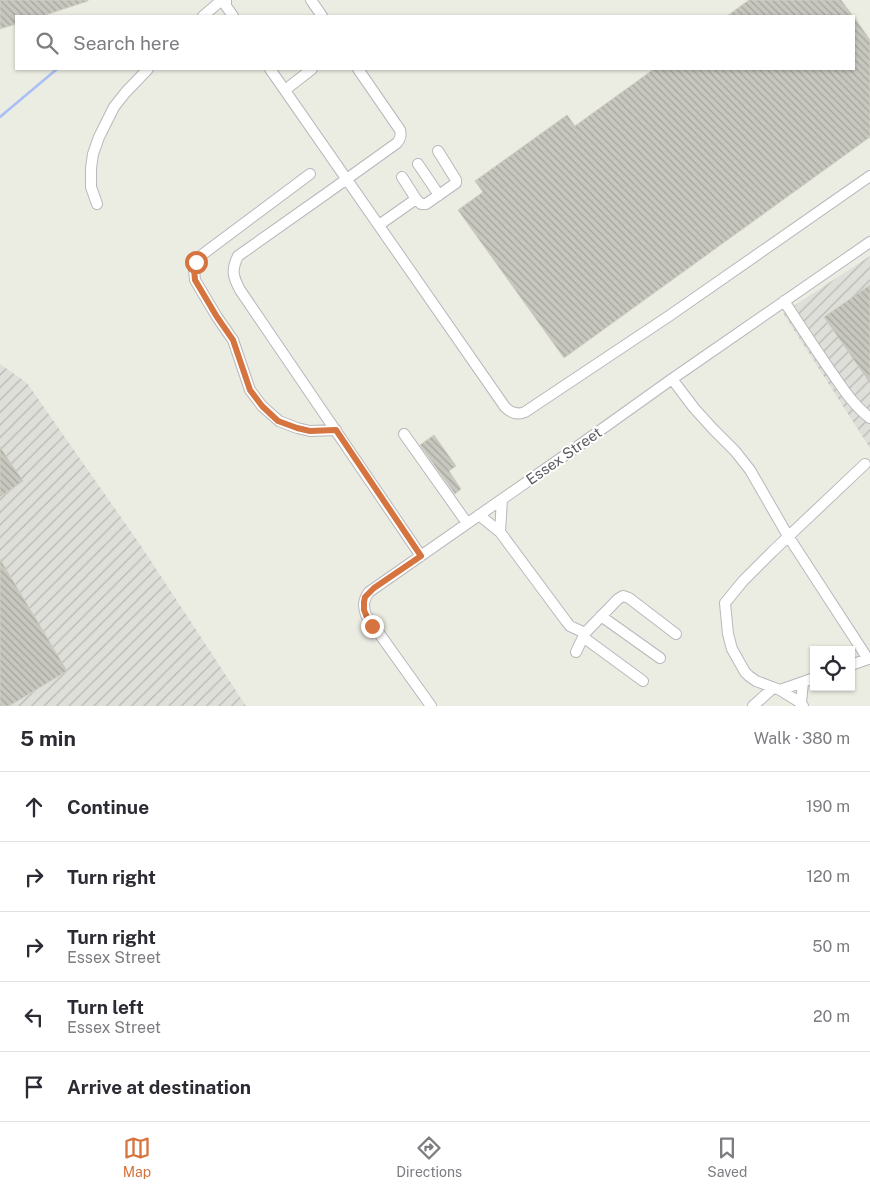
<!DOCTYPE html>
<html lang="en">
<head>
<meta charset="utf-8">
<style>
	:root { --surface:#fff; --page:#f7f7f7; --text:#2b2b33; --muted:#7c7c81; --line:#e1e1e2; --accent:#d5743f }
	body { margin:0; font-family:"Public Sans",sans-serif; background:var(--page); color:var(--text) }
	.controls { position:absolute; right:15px; bottom:15px; display:grid; overflow:hidden; border-radius:0px; box-shadow:0 1px 4px #0004 }
	.controls button { width:45px; height:45px; display:grid; place-items:center; padding:0; border:0; border-bottom:1px solid var(--line); background:var(--surface); color:var(--text); font:25px sans-serif }
	.stop { position:absolute; width:15px; height:15px; margin:-11px; border:4px solid #d5743f; border-radius:50%; background:#fff }
	.stop.end { background:#d5743f; border-color:#fff; box-shadow:0 1px 5px #0008 }
	.list { margin:0; padding:0; list-style:none }
	h2 { display:flex; justify-content:space-between; align-items:center; height:65px; margin:0; padding:0 20px; font-size:21px }
	h2 small { font-size:16px; font-weight:400; color:var(--muted) }
	.list li { display:grid; grid-template-columns:32px 1fr auto; gap:15px; align-items:center; box-sizing:border-box; height:70px; padding:0 20px; border-top:1px solid var(--line) }
	.list b { display:block; font-size:19px; white-space:nowrap }
	.list p { margin:0; font-size:16px; white-space:nowrap; color:var(--muted) }
	.list em { font-size:16px; font-style:normal; color:var(--muted) }
	.icon { flex:none; width:28px; height:28px; fill:none; stroke:currentColor; stroke-width:2; stroke-linecap:round; stroke-linejoin:round }
	.map { position:relative; flex:none; width:870px; height:706px; overflow:hidden }
	.search { position:absolute; background:var(--surface); box-shadow:0 1px 4px #0004; left:15px; right:15px; top:15px; height:55px; display:flex; align-items:center; gap:12px; box-sizing:border-box; padding:0 18px; border-radius:0px; color:var(--muted); font-size:19px }
	.sheet { height:415px; background:var(--surface) }
	nav { display:flex; justify-content:space-around; align-items:center; box-sizing:border-box; height:70px; border-top:1px solid var(--line); background:var(--surface); font-size:14px; color:var(--muted) }
	nav a { display:grid; justify-items:center; gap:2px }
	nav .on { color:var(--accent) }
	.map>svg:first-child { display:block }
</style>
</head>
<body>
<div class="map">
<svg width="870" height="706" viewBox="0 0 870 706">
	<defs>
		<pattern id="industrial-furrows" width="10" height="10" patternUnits="userSpaceOnUse" patternTransform="scale(1.25)"><rect width="10" height="10" fill="#dfdfda"/><path d="M-1 1l2-2M0 10L10 0M9 11l2-2" fill="none" stroke="#b8b8b4"/></pattern>
		<pattern id="building-back-hatch" width="6" height="6" patternUnits="userSpaceOnUse" patternTransform="scale(1.25)"><rect width="6" height="6" fill="#c7c7bf"/><path d="M-1 5l2 2M0 0l6 6M5-1l2 2" fill="none" stroke="#a5a59f"/></pattern>
	</defs>
	<rect width="100%" height="100%" fill="#ebece2"/>
	<path fill="url(#industrial-furrows)" d="M 870,256 L 870,448 L 783,313 Z
		M 0,364 L 27,383 L 141,546 L 246,706 L 0,706 Z"/>
	<g fill="none" stroke-linecap="round" stroke-linejoin="round">
		<path stroke="#a9bff5" stroke-width="2.5" d="M 0,117 L 57,69"/>
	</g>
	<path fill="url(#building-back-hatch)" stroke="#d0cfc2" d="M 0,0 L 88,0 L 88,1 L 42,16 L 16,16 L 16,24 L 0,29 Z
		M 749,0 L 841,0 L 853,16 L 727,16 Z
		M 854,17 L 870,40 L 870,137 L 564,358 L 458,210 L 483,192 L 475,181 L 567,115 L 575,126 L 654,69 L 854,69 Z
		M 870,285 L 870,383 L 824,317 Z
		M 434,435 L 456,466 L 449,471 L 461,489 L 455,494 L 420,445 Z
		M 0,447 L 23,481 L 0,497 Z
		M 0,559 L 67,671 L 9,706 L 0,706 Z"/>
	<g fill="none" stroke-linecap="round" stroke-linejoin="round">
		<defs>
			<path id="minor" d="M 226,0 L 226,6 L 233,16
				M 311,0 L 322,16
				M 203,16 L 222,0
				M 270,69 L 505,407 C 511,413 518,415 525,412 L 669,316 L 870,176
				M 358,69 L 400,130 C 401,135 401,138 397,143 L 330,191 L 238,256 C 231,270 233,277 240,290 L 421,556
				M 285,90 L 312,69
				M 418,164 L 439,195
				M 310,174 L 203,254 L 196,262 L 194,269 L 195,280 L 217,317 L 233,340 L 250,390 L 262,406 L 279,421 L 297,428 L 310,431 L 336,430
				M 416,199 L 421,204 L 426,204 L 456,183 L 456,180 L 438,151
				M 97,204 L 91,187 L 91,168 L 93,154 L 99,137 L 114,107 L 125,93 L 148,69
				M 379,225 L 416,199 L 402,177
				M 784,301 C 799,324 814,347 830,370 C 842,387 853,405 870,418
				M 672,379 L 694,408 L 713,429 L 735,451 L 750,470 L 788,536 L 868,659 L 870,659
				M 404,434 L 467,523
				M 479,515 L 500,532 L 566,621 L 570,626 L 585,633
				M 500,532 L 502,499
				M 601,616 L 660,658
				M 583,637 L 643,681
				M 576,652 L 585,633 L 618,599 L 623,596 L 629,598 L 676,634
				M 851,665 L 868,659
				M 780,690 L 803,682
				M 801,703 L 780,690 L 756,681 L 749,676 L 745,672 L 732,649 L 728,634 L 725,603 L 743,581 L 773,551 L 865,464
				M 431,706 L 366,615 C 363,606 363,600 369,592 L 574,449 L 672,379 L 870,242
				M 753,706 L 773,688
				M 803,706 L 801,703 L 803,682 L 814,678"/>
		</defs>
		<use href="#minor" stroke="#b8b8bd" stroke-width="12"/>
		<use href="#minor" stroke="#fff" stroke-width="10"/>
	</g>
	<g fill="none" stroke-linecap="round" stroke-linejoin="round">
		<path stroke="#d5743f" stroke-width="6" d="M 196,262 L 194,269 L 195,280 L 217,317 L 233,340 L 250,390 L 262,406 L 278,421 L 297,428 L 310,431 L 336,430 L 421,556 L 374,588 L 365,597 L 364,602 L 364,610 L 366,615 L 372,626"/>
	</g>
	<g text-anchor="middle" stroke-width="4" stroke-linejoin="round" paint-order="stroke">
		<g font-size="15" fill="#5b5c61" stroke="#fff">
			<text transform="translate(564 456) rotate(-35)" y="5">Essex Street</text>
		</g>
	</g>
</svg>
<div class="controls">
<button><svg class="icon" aria-label="locate" viewBox="0 0 24 24"><circle cx="12" cy="12" r="6"/><path d="M12 2v4M12 18v4M2 12h4M18 12h4"/></svg></button>
</div>
<div class="stop" style="left:196px;top:262px"></div>
<div class="stop end" style="left:372px;top:626px"></div>
<div class="search"><svg class="icon" aria-label="search" viewBox="0 0 24 24"><circle cx="10" cy="10" r="6"/><path d="M15 15l6 6"/></svg>Search here</div>
</div>
<section class="sheet">
<h2>5 min<small>Walk · 380 m</small></h2>
<ul class="list">
<li><svg class="icon" aria-label="ahead" viewBox="0 0 24 24"><path d="M12 20V5M6 11l6-6 6 6"/></svg><div><b>Continue</b></div><em>190 m</em></li>
<li><svg class="icon" aria-label="right" viewBox="0 0 24 24"><path d="M7 20v-9h11M14 6l5 5-5 5"/></svg><div><b>Turn right</b></div><em>120 m</em></li>
<li><svg class="icon" aria-label="right" viewBox="0 0 24 24"><path d="M7 20v-9h11M14 6l5 5-5 5"/></svg><div><b>Turn right</b><p>Essex Street</p></div><em>50 m</em></li>
<li><svg class="icon" aria-label="left" viewBox="0 0 24 24"><path d="M17 20v-9H6M10 6l-5 5 5 5"/></svg><div><b>Turn left</b><p>Essex Street</p></div><em>20 m</em></li>
<li><svg class="icon" aria-label="arrive" viewBox="0 0 24 24"><path d="M6 21V4h12l-3 4 3 4H6"/></svg><div><b>Arrive at destination</b></div></li>
</ul>
</section>
<nav>
<a class="on"><svg class="icon" aria-label="map" viewBox="0 0 24 24"><path d="M3 6l6-2 6 2 6-2v14l-6 2-6-2-6 2zM9 4v14M15 6v14"/></svg>Map</a>
<a><svg class="icon" aria-label="directions" viewBox="0 0 24 24"><path d="M12 3l9 9-9 9-9-9zM9 14v-3h6M13 9l2 2-2 2"/></svg>Directions</a>
<a><svg class="icon" aria-label="saved" viewBox="0 0 24 24"><path d="M7 4h10v16l-5-4-5 4z"/></svg>Saved</a>
</nav>
</body>
</html>
